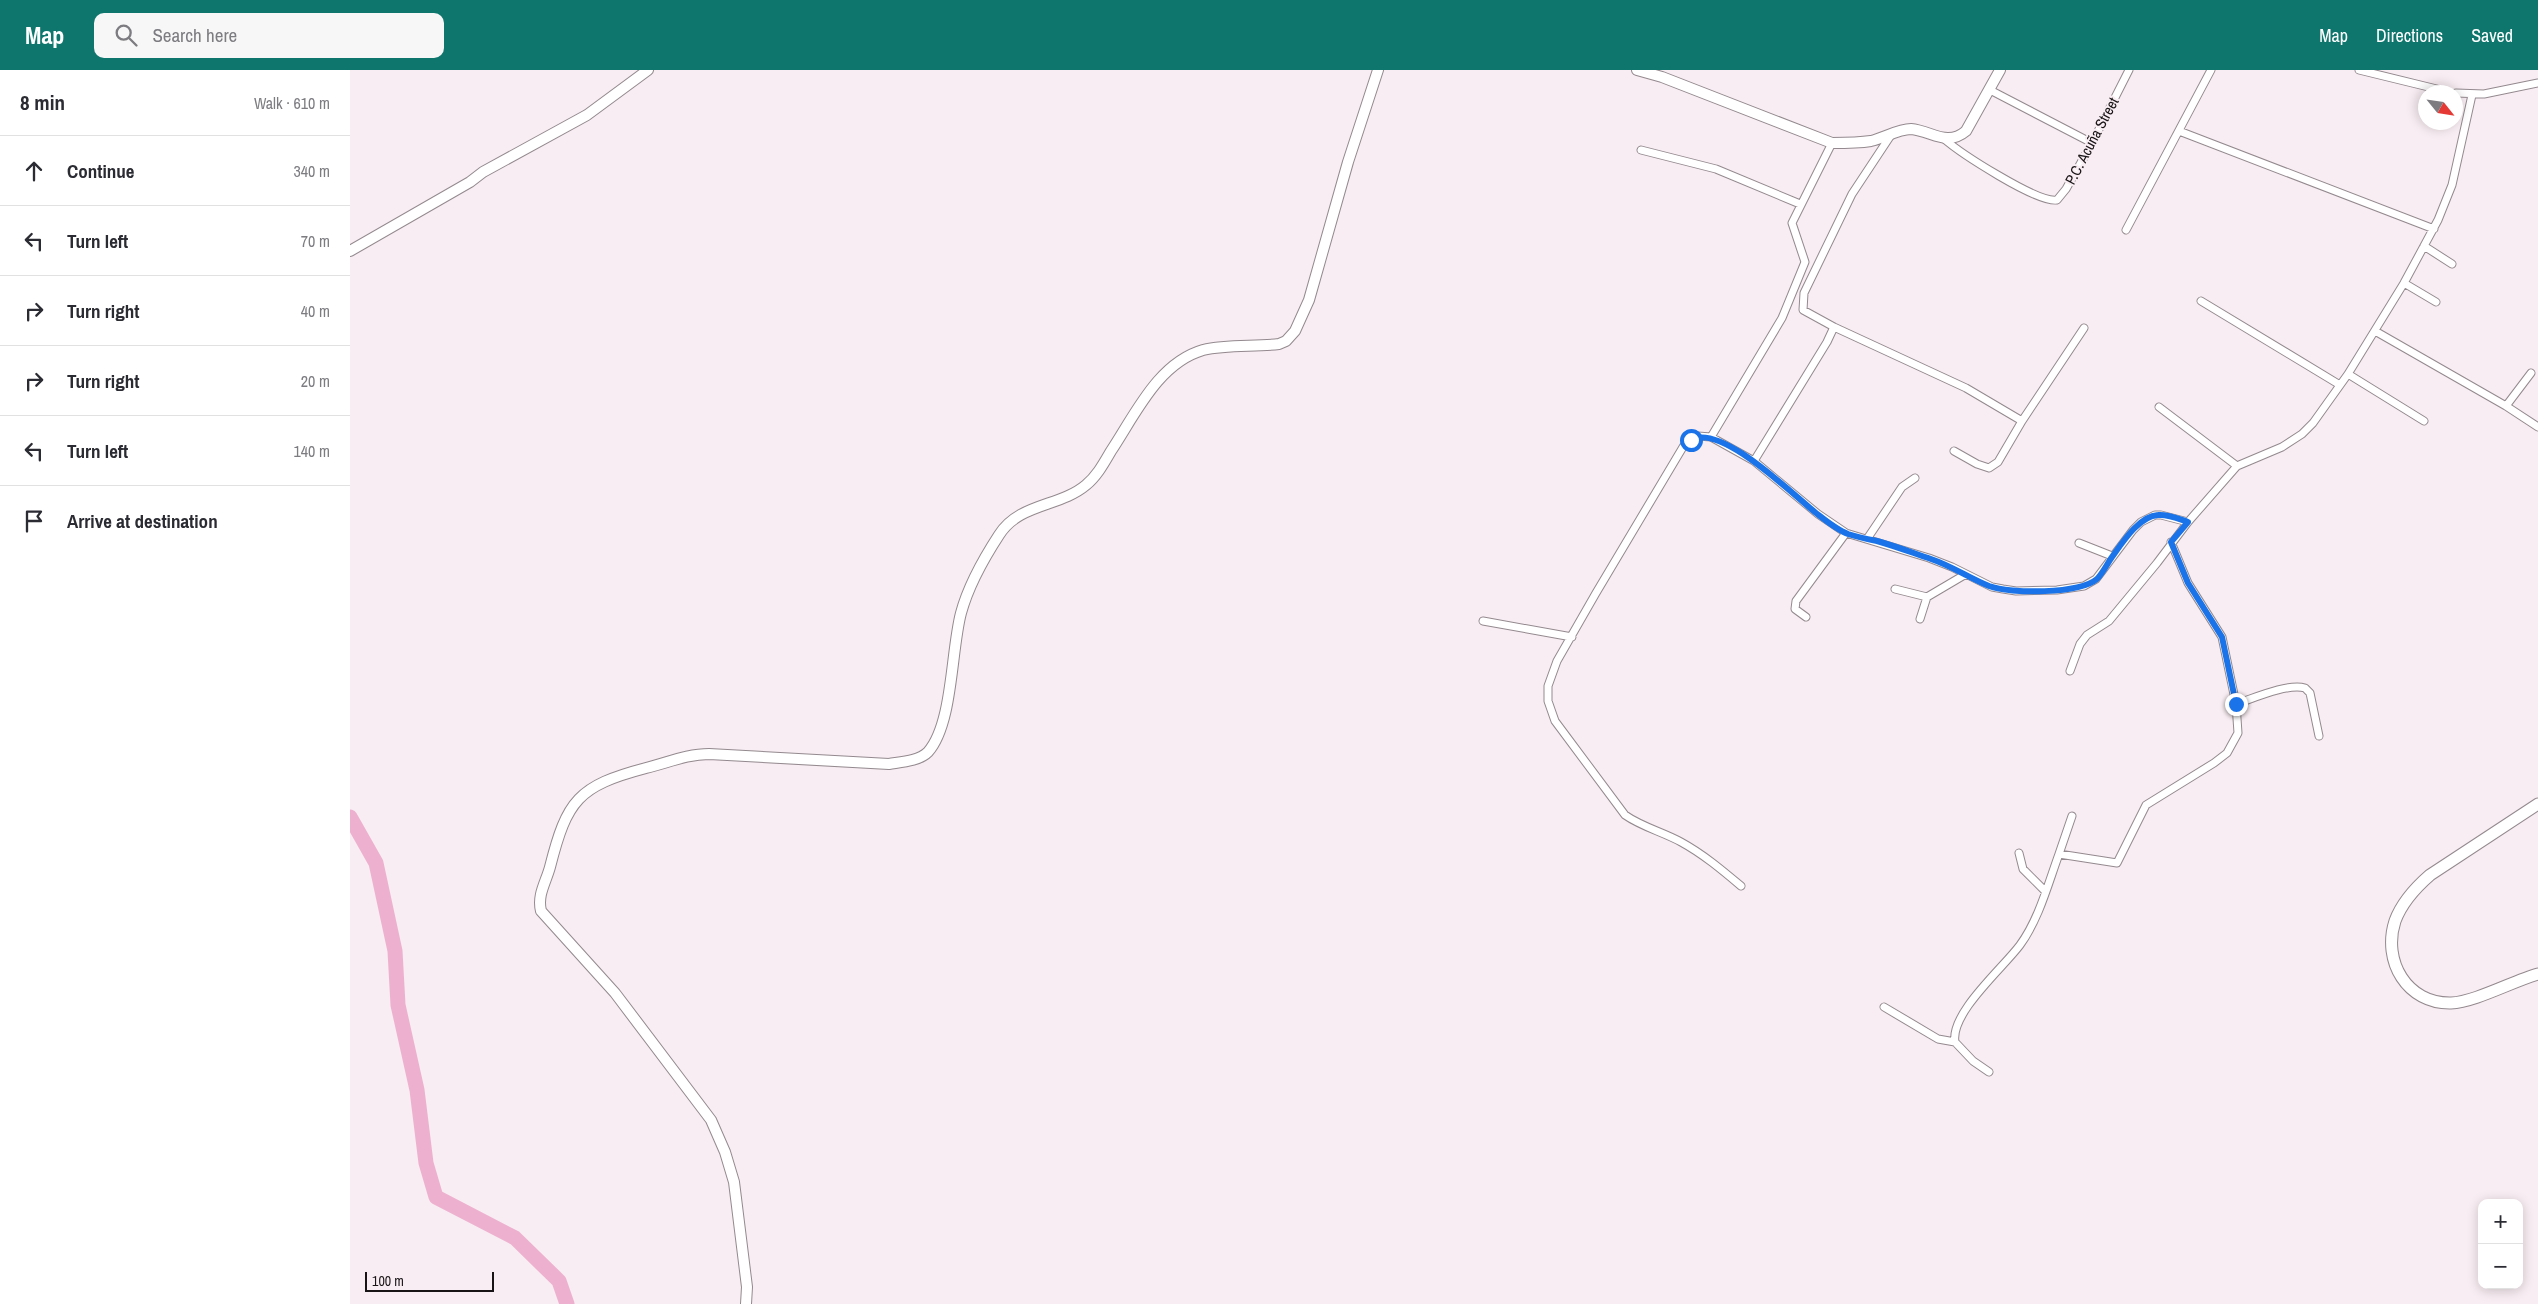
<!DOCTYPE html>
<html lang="en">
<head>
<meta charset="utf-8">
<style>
	:root { --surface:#fff; --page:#f7f7f7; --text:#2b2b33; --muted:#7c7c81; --line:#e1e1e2; --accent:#0f766e }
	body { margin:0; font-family:"Archivo Narrow",sans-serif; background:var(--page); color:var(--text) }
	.controls { position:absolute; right:15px; bottom:15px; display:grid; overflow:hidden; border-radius:10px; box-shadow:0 2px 12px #0003 }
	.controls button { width:45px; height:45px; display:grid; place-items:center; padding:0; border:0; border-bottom:1px solid var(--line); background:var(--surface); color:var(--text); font:25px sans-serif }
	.compass { position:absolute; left:2068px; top:15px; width:45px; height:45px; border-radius:50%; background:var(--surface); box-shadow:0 2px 12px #0003; rotate:120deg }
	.scale { position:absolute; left:15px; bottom:12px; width:129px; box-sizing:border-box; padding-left:5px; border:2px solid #181416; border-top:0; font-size:14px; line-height:18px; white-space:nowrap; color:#181416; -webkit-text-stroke:4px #f8edf2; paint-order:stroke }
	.stop { position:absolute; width:15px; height:15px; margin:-11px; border:4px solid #1a73e8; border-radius:50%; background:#fff }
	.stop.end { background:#1a73e8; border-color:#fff; box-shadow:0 1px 5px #0008 }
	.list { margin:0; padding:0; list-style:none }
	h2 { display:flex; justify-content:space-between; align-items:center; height:65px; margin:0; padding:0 20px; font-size:21px }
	h2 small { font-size:16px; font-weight:400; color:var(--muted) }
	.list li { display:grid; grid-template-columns:32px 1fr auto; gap:15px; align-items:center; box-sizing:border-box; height:70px; padding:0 20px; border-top:1px solid var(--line) }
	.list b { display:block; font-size:19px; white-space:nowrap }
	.list em { font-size:16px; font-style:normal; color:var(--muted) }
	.icon { flex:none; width:28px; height:28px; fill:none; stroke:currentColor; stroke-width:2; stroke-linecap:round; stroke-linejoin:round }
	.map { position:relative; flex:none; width:2188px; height:1234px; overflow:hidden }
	header { display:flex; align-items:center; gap:30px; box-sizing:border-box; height:70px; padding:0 25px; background:var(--accent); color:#fff }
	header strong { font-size:24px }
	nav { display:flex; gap:28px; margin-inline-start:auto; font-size:18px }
	.search { width:350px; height:45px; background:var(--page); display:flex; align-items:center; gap:12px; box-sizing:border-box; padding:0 18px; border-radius:10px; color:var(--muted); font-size:19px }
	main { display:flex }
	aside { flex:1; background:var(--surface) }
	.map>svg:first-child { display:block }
</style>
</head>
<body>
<header>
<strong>Map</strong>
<div class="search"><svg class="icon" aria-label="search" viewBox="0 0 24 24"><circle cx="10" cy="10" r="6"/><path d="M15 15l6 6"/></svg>Search here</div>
<nav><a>Map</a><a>Directions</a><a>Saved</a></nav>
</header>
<main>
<aside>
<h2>8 min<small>Walk · 610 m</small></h2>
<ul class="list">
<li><svg class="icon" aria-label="ahead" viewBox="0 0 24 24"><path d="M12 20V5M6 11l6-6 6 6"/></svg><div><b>Continue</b></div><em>340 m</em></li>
<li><svg class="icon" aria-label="left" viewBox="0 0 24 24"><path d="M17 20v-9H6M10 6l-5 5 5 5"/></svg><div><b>Turn left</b></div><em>70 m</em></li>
<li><svg class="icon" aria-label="right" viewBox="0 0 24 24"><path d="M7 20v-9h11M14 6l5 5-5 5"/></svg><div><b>Turn right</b></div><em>40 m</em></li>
<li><svg class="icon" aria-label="right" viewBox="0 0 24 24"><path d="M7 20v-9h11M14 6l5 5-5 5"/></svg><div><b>Turn right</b></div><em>20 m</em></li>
<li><svg class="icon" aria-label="left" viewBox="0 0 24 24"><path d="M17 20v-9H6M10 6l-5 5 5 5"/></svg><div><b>Turn left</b></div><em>140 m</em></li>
<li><svg class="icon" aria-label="arrive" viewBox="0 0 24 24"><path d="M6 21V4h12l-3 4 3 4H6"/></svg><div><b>Arrive at destination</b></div></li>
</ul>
</aside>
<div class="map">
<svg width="2188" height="1234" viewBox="0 0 2188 1234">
	<rect width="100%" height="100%" fill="#f8edf2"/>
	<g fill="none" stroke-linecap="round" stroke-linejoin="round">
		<path stroke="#edb1cf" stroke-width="15" d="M 0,747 L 26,793 L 45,881 L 48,935 L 67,1020 L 76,1093 L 86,1127 L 165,1168 L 209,1211 L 217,1234"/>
		<defs>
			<path id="street" d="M 2009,0 L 2099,22
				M 1640,20 L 1742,73
				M 2106,23 L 2134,24 L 2188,13
				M 1829,61 L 2084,159
				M 1541,65 L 1502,124 L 1454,223 L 1453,240 L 1484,257 L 1616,318 L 1672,351 L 1734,258
				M 1593,68 C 1610,83 1687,133 1707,130 L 1716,119 L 1742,73 L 1779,0
				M 1291,80 L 1366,99 L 1450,134
				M 1776,160 L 1861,0
				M 2074,176 L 2102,194
				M 2054,213 L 2086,232
				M 1851,231 L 1990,315
				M 2025,261 L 2156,336 L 2188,357
				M 1998,304 L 2074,351
				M 2156,336 L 2181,303
				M 1809,337 L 1887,396
				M 1361,367 L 1404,391 L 1468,444 L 1496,463 L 1579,488 L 1602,497 L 1642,517 L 1653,519 L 1666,521 L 1707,520 L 1734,516 L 1746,509 L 1783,460 L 1791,452 L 1805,445 L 1811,445 L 1838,452
				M 1604,381 L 1627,394 L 1639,398 L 1648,392 L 1672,351
				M 1404,391 L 1477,272 L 1484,257
				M 1517,469 L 1552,417 L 1565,408
				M 1729,473 L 1762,486
				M 1545,519 L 1577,527 L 1616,504
				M 1456,547 L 1445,539 L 1446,531 L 1496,463
				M 1570,549 L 1577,527
				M 1133,551 L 1222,567
				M 1720,601 L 1730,574 L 1737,565 L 1759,551 L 1807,493 L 1838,452 L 1887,396 L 1932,377 L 1952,364 L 1963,353 L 1998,304 L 2054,213 L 2088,150 L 2102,115 L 2122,25
				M 1886,634 C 1904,628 1938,613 1955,618 L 1960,623 L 1969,666
				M 1669,783 L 1673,799 L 1695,821
				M 1709,784 L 1722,746
				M 1391,816 C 1372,800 1353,784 1331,772 C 1313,762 1292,757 1275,745 L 1205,651 L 1198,631 L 1198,616 L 1207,591 L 1246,523 L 1333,377 L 1348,366 L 1361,367 L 1432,248 L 1455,192 L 1442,153 L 1482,73
				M 1534,937 L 1588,969 L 1605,972 C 1600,943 1653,898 1670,875 C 1689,849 1698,814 1709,784 L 1767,793 L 1796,735 L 1864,693 L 1877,683 L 1888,663 L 1886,634 L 1872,567 L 1838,513 L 1821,472
				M 1605,972 L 1623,991 L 1639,1002"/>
			<path id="secondary" d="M 1287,0 L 1312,7 L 1482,73 C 1495,73 1508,73 1521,71 C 1534,68 1548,59 1561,59 C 1582,61 1597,77 1616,61 L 1650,0
				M 0,181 L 120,112 L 133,102 L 237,45 L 298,0
				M 396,1234 L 397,1217 L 384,1112 L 375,1082 L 361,1050 L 265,923 L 191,841 C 187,825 196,812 200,797 C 217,730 228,716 296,698 C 317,693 337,684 359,684 L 539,694 C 551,692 569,691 578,682 C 603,654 601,580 611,543 C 618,517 634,488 649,465 C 669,433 710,437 736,415 C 747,406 754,393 761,381 C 785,345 808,293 853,280 C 877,274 904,277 929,274 L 936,271 L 945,261 L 959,230 L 998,92 L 1028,0"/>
			<path id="primary" d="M 2188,734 L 2080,805 C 2065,818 2052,832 2045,851 C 2032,891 2057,934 2101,933 C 2125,932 2163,911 2188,904"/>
		</defs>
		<use href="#street" stroke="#93898e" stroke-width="9"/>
		<use href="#secondary" stroke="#93898e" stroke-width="12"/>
		<use href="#primary" stroke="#93898e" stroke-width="13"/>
		<use href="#street" stroke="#fff" stroke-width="7"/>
		<use href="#secondary" stroke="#fff" stroke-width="10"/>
		<use href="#primary" stroke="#fff" stroke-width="11"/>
	</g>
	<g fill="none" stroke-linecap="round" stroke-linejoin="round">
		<path stroke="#1a73e8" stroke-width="6" d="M 1341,370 C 1371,353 1442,424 1466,443 C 1475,450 1487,460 1498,464 C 1507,467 1517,469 1527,471 C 1545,476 1563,483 1581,489 C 1602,496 1619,508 1639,516 C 1661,524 1729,524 1747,509 C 1753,503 1757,494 1762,487 C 1772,473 1789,446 1808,445 C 1818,444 1829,449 1838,452 L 1821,472 L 1838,513 L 1872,567 L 1886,634"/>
	</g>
	<g text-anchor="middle" stroke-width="4" stroke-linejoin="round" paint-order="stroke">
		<g font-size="15" fill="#181416" stroke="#f8edf2">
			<text transform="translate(1742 71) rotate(-62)" y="5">P.C. Acuña Street</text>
		</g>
	</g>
</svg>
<div class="controls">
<button>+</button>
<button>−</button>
</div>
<svg class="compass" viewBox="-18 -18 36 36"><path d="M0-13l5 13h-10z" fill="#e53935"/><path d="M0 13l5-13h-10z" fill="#7c7c81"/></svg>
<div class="scale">100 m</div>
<div class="stop" style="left:1341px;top:370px"></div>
<div class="stop end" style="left:1886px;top:634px"></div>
</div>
</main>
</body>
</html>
